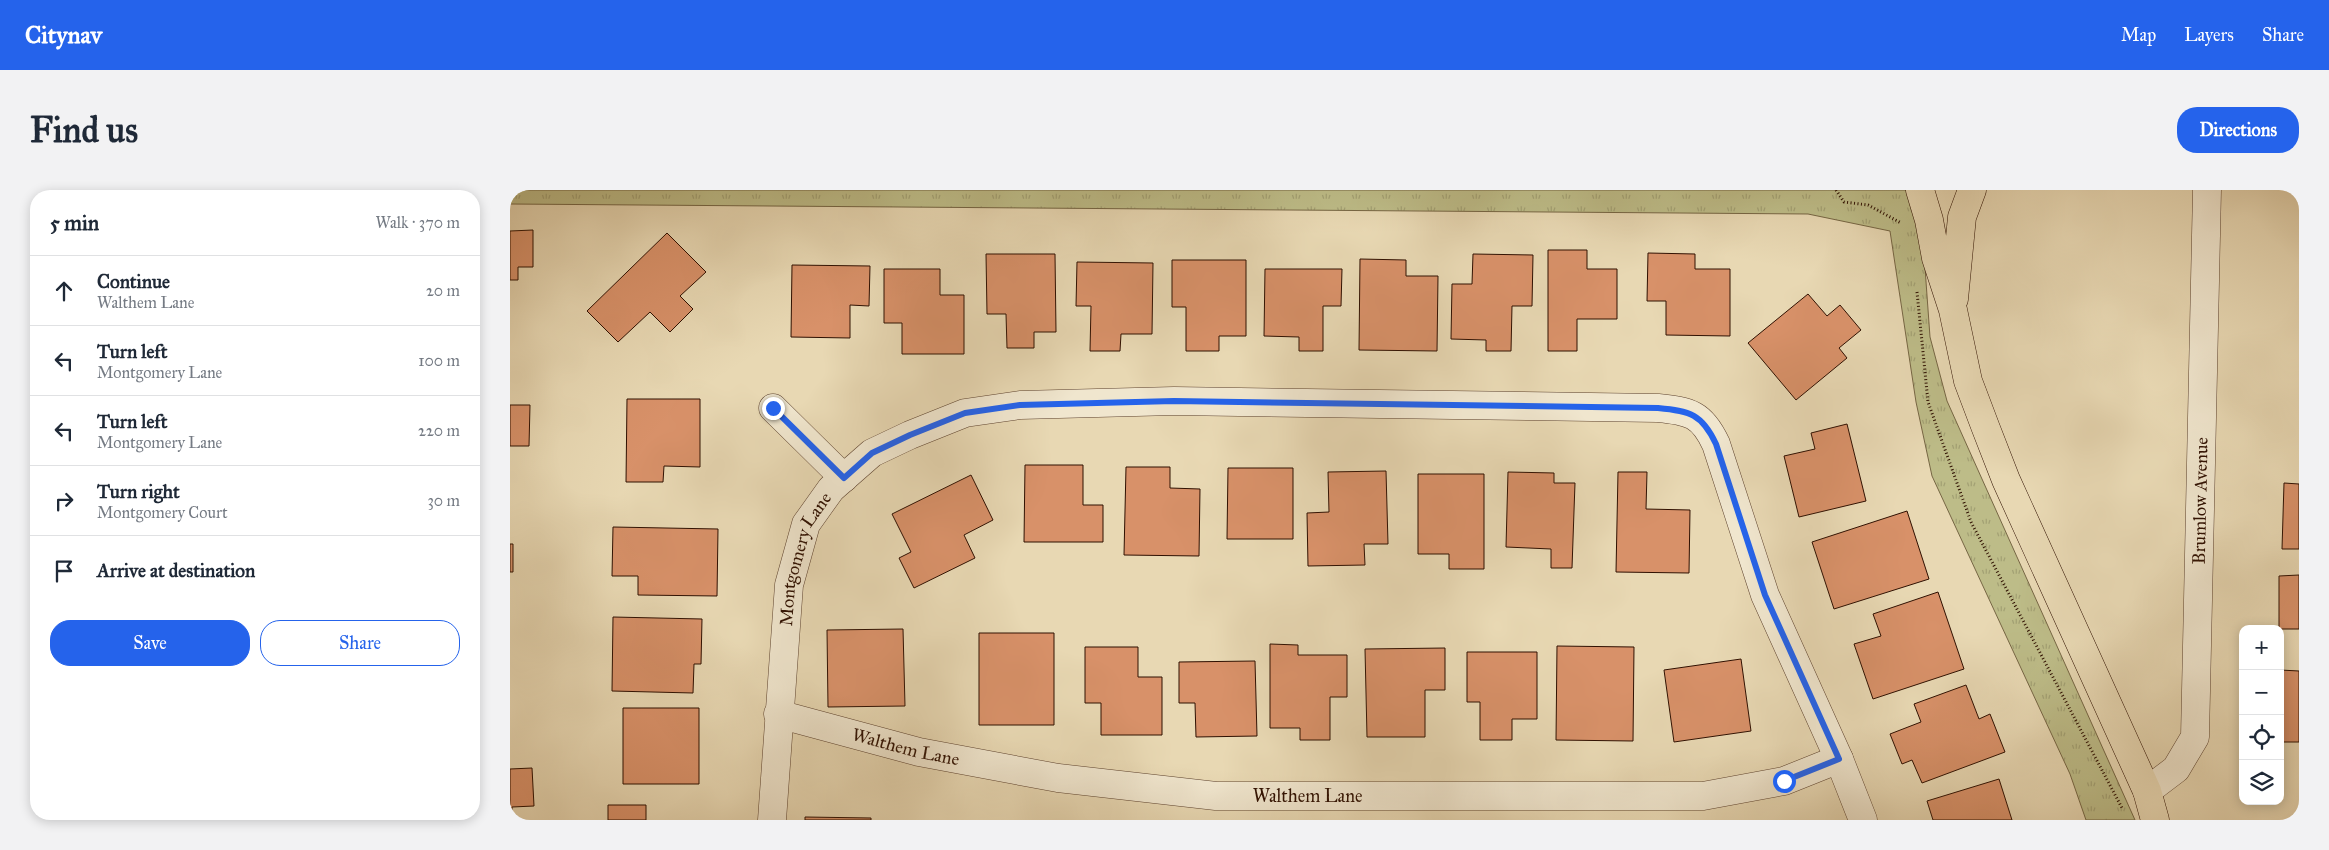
<!DOCTYPE html>
<html lang="en">
<head>
<meta charset="utf-8">
<style>
	:root { --surface:#fff; --page:#f2f2f3; --text:#1f2937; --muted:#747a83; --line:#e0e1e3; --accent:#2563eb }
	body { margin:0; font-family:"IM FELL Great Primer",serif; background:var(--page); color:var(--text) }
	.controls { position:absolute; right:15px; bottom:15px; display:grid; overflow:hidden; border-radius:10px; box-shadow:0 2px 12px #0003 }
	.controls button { width:45px; height:45px; display:grid; place-items:center; padding:0; border:0; border-bottom:1px solid var(--line); background:var(--surface); color:var(--text); font:25px sans-serif }
	.stop { position:absolute; width:15px; height:15px; margin:-11px; border:4px solid #2563eb; border-radius:50%; background:#fff }
	.stop.end { background:#2563eb; border-color:#fff; box-shadow:0 1px 5px #0008 }
	.list { margin:0; padding:0; list-style:none }
	h2 { display:flex; justify-content:space-between; align-items:center; height:65px; margin:0; padding:0 20px; font-size:21px }
	h2 small { font-size:16px; font-weight:400; color:var(--muted) }
	.list li { display:grid; grid-template-columns:32px 1fr auto; gap:15px; align-items:center; box-sizing:border-box; height:70px; padding:0 20px; border-top:1px solid var(--line) }
	.list b { display:block; font-size:19px; white-space:nowrap }
	.list p { margin:0; font-size:16px; white-space:nowrap; color:var(--muted) }
	.list em { font-size:16px; font-style:normal; color:var(--muted) }
	.actions { display:flex; gap:10px; padding:15px 20px }
	.actions a { flex:1; padding:11px 0; border:1px solid var(--accent); border-radius:20px; text-align:center; font-size:18px; color:var(--accent) }
	.actions .main { background:var(--accent); color:#fff }
	.icon { flex:none; width:28px; height:28px; fill:none; stroke:currentColor; stroke-width:2; stroke-linecap:round; stroke-linejoin:round }
	.map { position:relative; flex:none; width:1789px; height:630px; overflow:hidden; border-radius:20px }
	header { display:flex; align-items:center; gap:30px; box-sizing:border-box; height:70px; padding:0 25px; background:var(--accent); color:#fff }
	header strong { font-size:24px }
	nav { display:flex; gap:28px; margin-inline-start:auto; font-size:18px }
	.intro { display:flex; align-items:center; justify-content:space-between; box-sizing:border-box; height:120px; padding:0 30px }
	h1 { margin:0; font-size:35px }
	.button { padding:12px 22px; border-radius:20px; background:var(--accent); color:#fff; font-size:18px; font-weight:700 }
	main { display:flex; gap:30px; padding:0 30px }
	aside { flex:1; background:var(--surface); border-radius:20px; box-shadow:0 2px 12px #0003 }
	.map>svg:first-child { display:block }
</style>
</head>
<body>
<header>
<strong>Citynav</strong>
<nav><a>Map</a><a>Layers</a><a>Share</a></nav>
</header>
<div class="intro"><h1>Find us</h1><a class="button">Directions</a></div>
<main>
<aside>
<h2>5 min<small>Walk · 370 m</small></h2>
<ul class="list">
<li><svg class="icon" aria-label="ahead" viewBox="0 0 24 24"><path d="M12 20V5M6 11l6-6 6 6"/></svg><div><b>Continue</b><p>Walthem Lane</p></div><em>20 m</em></li>
<li><svg class="icon" aria-label="left" viewBox="0 0 24 24"><path d="M17 20v-9H6M10 6l-5 5 5 5"/></svg><div><b>Turn left</b><p>Montgomery Lane</p></div><em>100 m</em></li>
<li><svg class="icon" aria-label="left" viewBox="0 0 24 24"><path d="M17 20v-9H6M10 6l-5 5 5 5"/></svg><div><b>Turn left</b><p>Montgomery Lane</p></div><em>220 m</em></li>
<li><svg class="icon" aria-label="right" viewBox="0 0 24 24"><path d="M7 20v-9h11M14 6l5 5-5 5"/></svg><div><b>Turn right</b><p>Montgomery Court</p></div><em>30 m</em></li>
<li><svg class="icon" aria-label="arrive" viewBox="0 0 24 24"><path d="M6 21V4h12l-3 4 3 4H6"/></svg><div><b>Arrive at destination</b></div></li>
</ul>
<div class="actions"><a class="main">Save</a><a>Share</a></div>
</aside>
<div class="map">
<svg width="1789" height="630" viewBox="0 0 1789 630">
	<defs>
		<pattern id="park-tufts" width="24" height="20" patternUnits="userSpaceOnUse" patternTransform="scale(1.25)"><rect width="24" height="20" fill="#bdbc88"/><path d="M3 7l-1-3M5 7V3M7 7l1-3M15 17l-1-3M17 17v-4M19 17l1-3" fill="none" stroke="#a3a174"/></pattern>
	</defs>
	<rect width="100%" height="100%" fill="#e8d8b3"/>
	<filter id="stains"><feTurbulence type="fractalNoise" baseFrequency=".004" numOctaves="4"/><feColorMatrix values="0 0 0 0 .2 0 0 0 0 .09 0 0 0 0 .02 0 0 0 .5 -.17"/></filter>
	<radialGradient id="worn" r=".72"><stop offset=".6" stop-color="#630" stop-opacity="0"/><stop offset="1" stop-color="#630" stop-opacity=".3"/></radialGradient>
	<path fill="url(#park-tufts)" stroke="#766644" d="M 0,0 L 1396,0 L 1412,36 L 1420,147 L 1437,211 L 1625,630 L 1576,630 L 1560,584 L 1422,286 L 1406,212 L 1380,41 L 1298,24 L 0,14 Z"/>
	<path fill="#d89169" stroke="#2f1001" d="M 23,40 L 23,77 L 8,77 L 8,90 L 0,90 L 0,41 Z
		M 157,43 L 196,82 L 170,106 L 183,119 L 160,142 L 140,122 L 108,152 L 77,121 Z
		M 1038,60 L 1077,60 L 1077,79 L 1107,79 L 1107,129 L 1067,129 L 1067,161 L 1038,161 Z
		M 1138,63 L 1185,64 L 1185,79 L 1220,79 L 1220,146 L 1156,145 L 1156,111 L 1137,111 Z
		M 476,64 L 545,64 L 546,142 L 524,142 L 524,158 L 497,158 L 496,124 L 477,124 Z
		M 963,64 L 1023,65 L 1022,116 L 1002,116 L 1001,161 L 976,161 L 976,150 L 941,149 L 942,94 L 962,94 Z
		M 850,69 L 896,70 L 896,86 L 928,86 L 927,161 L 849,160 Z
		M 662,70 L 736,70 L 736,146 L 709,146 L 709,161 L 676,161 L 676,117 L 662,117 Z
		M 567,72 L 643,73 L 642,144 L 611,144 L 610,161 L 580,161 L 581,116 L 566,116 Z
		M 282,75 L 360,76 L 359,116 L 340,115 L 340,148 L 281,147 Z
		M 374,79 L 430,79 L 430,105 L 454,105 L 454,164 L 392,164 L 392,133 L 374,133 Z
		M 755,79 L 832,79 L 831,116 L 813,116 L 813,161 L 789,161 L 789,147 L 754,146 Z
		M 1298,104 L 1317,126 L 1330,115 L 1351,140 L 1329,158 L 1337,168 L 1286,210 L 1238,153 Z
		M 117,209 L 190,209 L 190,277 L 154,276 L 153,292 L 116,292 Z
		M 0,215 L 20,215 L 19,256 L 0,256 Z
		M 1337,234 L 1356,311 L 1289,327 L 1274,266 L 1305,259 L 1301,243 Z
		M 515,275 L 573,275 L 573,315 L 593,315 L 593,352 L 514,352 Z
		M 616,277 L 660,277 L 660,298 L 690,299 L 689,366 L 614,365 Z
		M 718,278 L 783,278 L 783,349 L 717,349 Z
		M 876,281 L 878,354 L 854,354 L 855,375 L 798,376 L 797,323 L 819,322 L 818,282 Z
		M 998,282 L 1044,283 L 1044,293 L 1065,293 L 1062,378 L 1041,378 L 1041,359 L 996,357 Z
		M 1108,282 L 1137,282 L 1136,319 L 1180,320 L 1179,383 L 1106,382 Z
		M 908,284 L 974,284 L 974,379 L 939,379 L 939,364 L 908,364 Z
		M 461,285 L 483,330 L 454,345 L 465,368 L 404,398 L 389,368 L 401,362 L 382,324 Z
		M 1774,293 L 1789,294 L 1789,359 L 1772,359 Z
		M 1397,321 L 1419,389 L 1324,419 L 1302,352 Z
		M 103,337 L 208,339 L 207,406 L 128,405 L 128,386 L 102,386 Z
		M 0,354 L 3,354 L 3,382 L 0,382 Z
		M 1789,385 L 1789,439 L 1769,439 L 1769,386 Z
		M 1428,402 L 1454,479 L 1363,509 L 1344,454 L 1371,446 L 1363,424 Z
		M 103,427 L 192,429 L 191,474 L 184,474 L 183,503 L 102,501 Z
		M 393,439 L 395,516 L 318,517 L 317,440 Z
		M 469,443 L 544,443 L 544,535 L 469,535 Z
		M 760,454 L 788,455 L 788,465 L 837,465 L 837,507 L 820,507 L 820,550 L 790,550 L 790,538 L 760,538 Z
		M 1047,456 L 1124,457 L 1123,551 L 1046,550 Z
		M 575,457 L 628,457 L 628,487 L 652,487 L 652,545 L 591,545 L 591,513 L 575,513 Z
		M 935,458 L 935,500 L 915,500 L 915,547 L 857,547 L 855,459 Z
		M 957,462 L 1027,462 L 1027,529 L 1002,529 L 1002,550 L 970,550 L 970,512 L 957,512 Z
		M 1231,469 L 1241,541 L 1164,552 L 1154,480 Z
		M 745,471 L 747,546 L 686,547 L 685,513 L 669,513 L 669,472 Z
		M 1770,480 L 1789,481 L 1789,552 L 1770,552 Z
		M 1456,495 L 1469,529 L 1480,524 L 1495,562 L 1412,593 L 1402,570 L 1392,574 L 1380,544 L 1411,532 L 1404,514 Z
		M 113,518 L 189,518 L 189,594 L 113,594 Z
		M 22,578 L 24,616 L 2,617 L 2,630 L 0,630 L 0,579 Z
		M 1489,589 L 1502,630 L 1423,630 L 1417,611 Z
		M 98,615 L 136,615 L 136,630 L 98,630 Z
		M 295,627 L 361,628 L 361,630 L 295,630 Z"/>
	<g fill="none" stroke-linecap="round" stroke-linejoin="round">
		<defs>
			<g id="minor">
				<path d="M 263,218 L 334,288"/>
				<path id="s1" d="M 268,524 L 409,562 L 548,588 L 706,606 L 1193,606 L 1274,591 L 1329,569"/>
				<path id="s2" d="M 1637,601 L 1666,579 L 1685,547 L 1697,0"/>
				<path id="s3" d="M 262,630 L 279,395 L 296,334 L 321,299 L 362,263 L 400,245 L 455,223 L 510,215 L 664,211 L 1148,218 C 1180,221 1192,224 1206,254 L 1255,405 L 1329,569 L 1353,630"/>
			</g>
			<path id="major" d="M 1410,0 L 1419,30 L 1426,68 L 1443,120 L 1458,191 L 1475,236 L 1496,290 L 1637,601 L 1645,630
				M 1444,109 L 1452,27 L 1462,0"/>
		</defs>
		<use href="#minor" stroke="#5d422e" stroke-width="29"/>
		<use href="#major" stroke="#2f1001" stroke-width="29"/>
		<path stroke="#2f1001" stroke-width="3" stroke-dasharray="1 2.5" stroke-linecap="butt" d="M 1326,0 L 1334,12 L 1358,15 L 1391,33
			M 1407,102 L 1418,212 L 1461,332 L 1612,618"/>
		<use href="#minor" stroke="#f0e6ce" stroke-width="28"/>
		<use href="#major" stroke="#e8d8b3" stroke-width="28"/>
	</g>
	<g fill="none" stroke-linecap="round" stroke-linejoin="round">
		<path stroke="#2563eb" stroke-width="6" d="M 263,218 L 334,288 L 362,263 L 400,245 L 455,223 L 510,215 L 664,211 L 1148,218 C 1180,221 1192,224 1206,254 L 1255,405 L 1329,569 L 1274,591"/>
	</g>
	<g text-anchor="middle" stroke-width="5" stroke-linejoin="round" paint-order="stroke">
		<g font-size="18" fill="#2f1001" stroke="#f0e6ce">
			<text dy="6" stroke="none"><textPath href="#s2" startOffset="310">Brumlow Avenue</textPath></text>
			<text dy="6" stroke="none"><textPath href="#s3" startOffset="265">Montgomery Lane</textPath></text>
			<text dy="6" stroke="none"><textPath href="#s1" startOffset="132">Walthem Lane</textPath></text>
			<text dy="6" stroke="none"><textPath href="#s1" startOffset="538">Walthem Lane</textPath></text>
		</g>
	</g>
	<rect width="100%" height="100%" filter="url(#stains)"/>
	<rect width="100%" height="100%" fill="url(#worn)"/>
</svg>
<div class="controls">
<button>+</button>
<button>−</button>
<button><svg class="icon" aria-label="locate" viewBox="0 0 24 24"><circle cx="12" cy="12" r="6"/><path d="M12 2v4M12 18v4M2 12h4M18 12h4"/></svg></button>
<button><svg class="icon" aria-label="layers" viewBox="0 0 24 24"><path d="M12 4l9 5-9 5-9-5zM3 14l9 5 9-5"/></svg></button>
</div>
<div class="stop" style="left:1274px;top:591px"></div>
<div class="stop end" style="left:263px;top:218px"></div>
</div>
</main>
</body>
</html>
